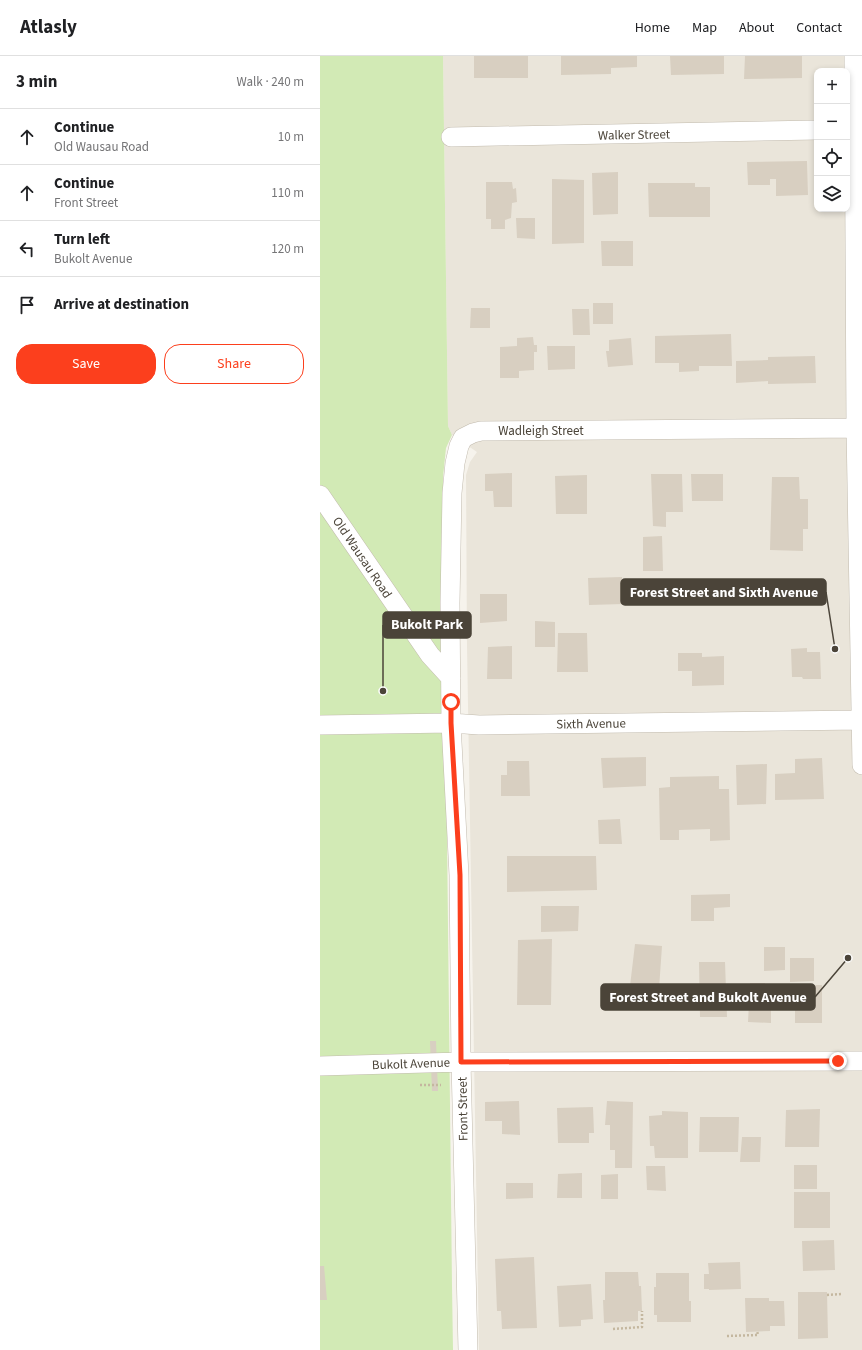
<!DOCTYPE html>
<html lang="en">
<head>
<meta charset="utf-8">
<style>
	:root { --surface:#fff; --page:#f6f6f6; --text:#202124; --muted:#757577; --line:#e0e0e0; --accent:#fc3f1d }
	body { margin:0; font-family:"Source Sans 3",sans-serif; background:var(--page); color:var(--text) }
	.controls { position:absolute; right:12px; top:12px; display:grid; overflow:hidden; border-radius:8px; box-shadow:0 2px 6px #0003 }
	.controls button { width:36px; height:36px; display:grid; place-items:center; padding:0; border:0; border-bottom:1px solid var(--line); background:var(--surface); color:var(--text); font:20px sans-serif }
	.stop { position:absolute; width:12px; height:12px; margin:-9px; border:3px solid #fc3f1d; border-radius:50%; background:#fff }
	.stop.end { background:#fc3f1d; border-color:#fff; box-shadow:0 1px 4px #0008 }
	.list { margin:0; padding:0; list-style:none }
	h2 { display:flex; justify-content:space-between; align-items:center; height:52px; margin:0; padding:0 16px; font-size:17px }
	h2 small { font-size:13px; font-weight:400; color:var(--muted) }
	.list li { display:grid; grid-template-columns:26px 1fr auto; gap:12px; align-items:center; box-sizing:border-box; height:56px; padding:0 16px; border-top:1px solid var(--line) }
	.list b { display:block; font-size:15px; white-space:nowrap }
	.list p { margin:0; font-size:13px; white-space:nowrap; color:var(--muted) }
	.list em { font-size:13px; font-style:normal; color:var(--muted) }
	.actions { display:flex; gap:8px; padding:12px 16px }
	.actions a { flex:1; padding:9px 0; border:1px solid var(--accent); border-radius:16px; text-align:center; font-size:14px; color:var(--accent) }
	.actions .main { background:var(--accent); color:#fff }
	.icon { flex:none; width:22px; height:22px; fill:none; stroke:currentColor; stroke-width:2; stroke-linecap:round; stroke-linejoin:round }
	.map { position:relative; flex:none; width:542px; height:1294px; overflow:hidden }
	header { display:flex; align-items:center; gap:24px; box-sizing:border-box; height:56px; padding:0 20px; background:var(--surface); border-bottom:1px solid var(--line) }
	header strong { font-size:19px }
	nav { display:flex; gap:22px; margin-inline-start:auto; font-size:14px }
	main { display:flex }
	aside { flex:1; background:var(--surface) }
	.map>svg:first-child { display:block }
</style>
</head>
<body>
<header>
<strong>Atlasly</strong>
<nav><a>Home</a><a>Map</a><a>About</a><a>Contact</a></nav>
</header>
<main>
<aside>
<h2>3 min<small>Walk · 240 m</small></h2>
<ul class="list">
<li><svg class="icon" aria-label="ahead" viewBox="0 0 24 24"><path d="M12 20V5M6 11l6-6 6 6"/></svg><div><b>Continue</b><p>Old Wausau Road</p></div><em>10 m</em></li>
<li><svg class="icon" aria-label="ahead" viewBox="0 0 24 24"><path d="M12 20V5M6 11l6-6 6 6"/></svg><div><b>Continue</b><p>Front Street</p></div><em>110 m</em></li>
<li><svg class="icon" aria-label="left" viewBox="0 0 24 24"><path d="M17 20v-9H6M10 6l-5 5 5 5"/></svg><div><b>Turn left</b><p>Bukolt Avenue</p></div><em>120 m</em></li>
<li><svg class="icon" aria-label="arrive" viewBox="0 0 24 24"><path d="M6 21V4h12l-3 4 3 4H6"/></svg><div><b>Arrive at destination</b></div></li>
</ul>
<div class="actions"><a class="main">Save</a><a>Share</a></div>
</aside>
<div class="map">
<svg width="542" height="1294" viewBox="0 0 542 1294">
	<rect width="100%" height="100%" fill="#f6f3ec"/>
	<path fill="#eae5da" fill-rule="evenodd" d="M 123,0 L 542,0 L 542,1294 L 159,1294 L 147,590 L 146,419 L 150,406 L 157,396 L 132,379 L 128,370 ZM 497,15 L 527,15 L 527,153 L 497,153 Z"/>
	<path fill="#d2eab5" d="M 0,0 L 123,0 L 128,370 L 132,379 L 126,392 L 123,421 L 132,1230 L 133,1294 L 0,1294 Z"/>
	<path fill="#d8cfc1" d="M 154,0 L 208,0 L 208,22 L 154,22 Z
		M 241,0 L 317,0 L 317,11 L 291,12 L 291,18 L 241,19 Z
		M 350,0 L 404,0 L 404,18 L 351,19 Z
		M 425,0 L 482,0 L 482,22 L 424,23 Z
		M 487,105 L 488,139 L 456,140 L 456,123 L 450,123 L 450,129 L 428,129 L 427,106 Z
		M 298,116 L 298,158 L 273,159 L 272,117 Z
		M 232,123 L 264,124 L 264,187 L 232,188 Z
		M 166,126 L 192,126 L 193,133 L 196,132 L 197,146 L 192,147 L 191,162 L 185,164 L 185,173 L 171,173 L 171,163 L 166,163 Z
		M 328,127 L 375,127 L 375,131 L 390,131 L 390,161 L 329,161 Z
		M 196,162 L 215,162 L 215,183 L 197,182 Z
		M 281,185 L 313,185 L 313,210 L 282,210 Z
		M 273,247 L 293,247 L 293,268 L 273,268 Z
		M 151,252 L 170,252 L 170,272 L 150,272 Z
		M 252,253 L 269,253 L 270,279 L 253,279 Z
		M 411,278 L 412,310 L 379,310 L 379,315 L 359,316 L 359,307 L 335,307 L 335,280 Z
		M 213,281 L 214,289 L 217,289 L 217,296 L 214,296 L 214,314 L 199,315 L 199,322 L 180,322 L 180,291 L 197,290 L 197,282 Z
		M 311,282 L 313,309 L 288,311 L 286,295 L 289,295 L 289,284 Z
		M 227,290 L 255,290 L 255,313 L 228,314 Z
		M 495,300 L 496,327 L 448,328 L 448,325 L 416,327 L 416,305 L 448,304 L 448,301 Z
		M 192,417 L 192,451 L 174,451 L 173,435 L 165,435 L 165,418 Z
		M 331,418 L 362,418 L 363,456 L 346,456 L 346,471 L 333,470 Z
		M 371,418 L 403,418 L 403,445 L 372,445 Z
		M 267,419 L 267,458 L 236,458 L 235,420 Z
		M 452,421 L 479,421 L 480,443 L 488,443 L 488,473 L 483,473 L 483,495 L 450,494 Z
		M 342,480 L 343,515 L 323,515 L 323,481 Z
		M 302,521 L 303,548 L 269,549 L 268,522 Z
		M 160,538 L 187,538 L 187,565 L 160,567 Z
		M 215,565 L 235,566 L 235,591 L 215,591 Z
		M 238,577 L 267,577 L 268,616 L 237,616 Z
		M 192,590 L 192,623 L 167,623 L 168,591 Z
		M 487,592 L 487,596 L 500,596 L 501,623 L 483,623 L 482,621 L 472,621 L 471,593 Z
		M 358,597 L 382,597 L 382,601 L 404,600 L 404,629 L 372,630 L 372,615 L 358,615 Z
		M 326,701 L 326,730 L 283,732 L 281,702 Z
		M 502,702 L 504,743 L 455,744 L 455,718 L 475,717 L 475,703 Z
		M 187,705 L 209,705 L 210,740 L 181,740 L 181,719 L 187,719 Z
		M 447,708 L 446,748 L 417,749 L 416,709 Z
		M 399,720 L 399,733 L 409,733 L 410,784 L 390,785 L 390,773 L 359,774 L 359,784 L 340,784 L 339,732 L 350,731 L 350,721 Z
		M 300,763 L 302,788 L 279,788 L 278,764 Z
		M 187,800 L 276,800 L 277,834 L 187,836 Z
		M 410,838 L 410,851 L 394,852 L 394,865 L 371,865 L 371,839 Z
		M 221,850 L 259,850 L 258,875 L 221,876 Z
		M 232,883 L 231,949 L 197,949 L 198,884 Z
		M 315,888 L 342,890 L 339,933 L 310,930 Z
		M 444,891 L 465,891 L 465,914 L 444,915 Z
		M 470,902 L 494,902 L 494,925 L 470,926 Z
		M 379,906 L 405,906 L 407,961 L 380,961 Z
		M 430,927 L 445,927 L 445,937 L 451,937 L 451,967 L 428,966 Z
		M 475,929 L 502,929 L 502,967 L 475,967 Z
		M 110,985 L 116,985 L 118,1035 L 112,1035 Z
		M 199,1045 L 200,1079 L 182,1078 L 182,1065 L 165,1065 L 165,1046 Z
		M 287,1045 L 313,1046 L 312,1112 L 295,1112 L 295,1094 L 290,1094 L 290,1069 L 285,1069 Z
		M 273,1051 L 274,1077 L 269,1077 L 269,1087 L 238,1087 L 237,1052 Z
		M 500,1053 L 499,1091 L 465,1091 L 466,1054 Z
		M 342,1055 L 368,1056 L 368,1102 L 335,1102 L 334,1090 L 330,1090 L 329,1060 L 342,1059 Z
		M 380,1061 L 419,1061 L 418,1096 L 379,1096 Z
		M 422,1081 L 441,1081 L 440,1106 L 420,1106 Z
		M 474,1109 L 497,1109 L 497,1133 L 474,1133 Z
		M 326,1110 L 345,1110 L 346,1135 L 327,1134 Z
		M 262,1117 L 262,1142 L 237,1142 L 238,1118 Z
		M 298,1118 L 298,1143 L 281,1143 L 281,1119 Z
		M 186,1127 L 213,1127 L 213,1142 L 186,1143 Z
		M 474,1136 L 510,1136 L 510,1172 L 474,1172 Z
		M 514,1184 L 515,1214 L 483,1215 L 482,1185 Z
		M 214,1201 L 217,1272 L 182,1273 L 181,1255 L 177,1255 L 175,1203 Z
		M 420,1206 L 421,1233 L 389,1234 L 389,1233 L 384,1233 L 384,1218 L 389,1218 L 388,1207 Z
		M 0,1210 L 4,1210 L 7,1244 L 0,1244 Z
		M 285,1216 L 318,1216 L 319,1230 L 321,1230 L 322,1255 L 318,1255 L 318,1265 L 284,1267 L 283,1244 L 285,1244 Z
		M 336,1217 L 369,1217 L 369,1245 L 371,1245 L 371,1266 L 337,1266 L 337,1259 L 334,1259 L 334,1231 L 336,1231 Z
		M 271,1228 L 273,1263 L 261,1264 L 261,1270 L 239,1271 L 237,1230 Z
		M 478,1236 L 507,1236 L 508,1282 L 478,1283 Z
		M 425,1242 L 449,1242 L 449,1245 L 464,1245 L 465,1270 L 450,1270 L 450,1275 L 426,1276 Z"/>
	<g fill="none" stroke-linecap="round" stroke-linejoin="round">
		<defs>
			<path id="street" d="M 534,0 L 536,372 L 542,709
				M 131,81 L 497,74
				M 0,439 L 110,599 L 131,622
				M 0,669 L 131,667 L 159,669 L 542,664
				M 0,1010 L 141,1006 L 542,1005
				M 148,1294 L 141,1006 L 139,819 L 131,667 L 130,547 L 132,437 L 135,407 L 139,390 L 143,382 L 153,377 L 161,375 L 542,372"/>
		</defs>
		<use href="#street" stroke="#c2bbae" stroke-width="20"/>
		<path stroke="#c4b79f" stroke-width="2.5" stroke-dasharray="2 2" stroke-linecap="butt" d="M 100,1029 L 121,1029
			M 507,1239 L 521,1238
			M 293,1273 L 322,1271 L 322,1255
			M 407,1280 L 438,1279 L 437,1275"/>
		<use href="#street" stroke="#fff" stroke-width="19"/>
	</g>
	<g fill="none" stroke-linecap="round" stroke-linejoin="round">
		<path stroke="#fc3f1d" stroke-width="5" d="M 131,646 L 131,667 L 140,819 L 141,1006 L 518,1005"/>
	</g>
	<g text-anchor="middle" stroke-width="4" stroke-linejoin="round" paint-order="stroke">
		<g font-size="13" fill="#4b4439" stroke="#fff">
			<text transform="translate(314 78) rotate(-1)" y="5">Walker Street</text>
			<text x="221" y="379">Wadleigh Street</text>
			<text transform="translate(43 501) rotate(56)" y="5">Old Wausau Road</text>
			<text transform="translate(271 667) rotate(-1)" y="5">Sixth Avenue</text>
			<text transform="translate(91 1007) rotate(-2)" y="5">Bukolt Avenue</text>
			<text transform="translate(142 1053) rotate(-91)" y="5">Front Street</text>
		</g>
	</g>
	<path fill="none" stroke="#4b4439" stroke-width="1.5" d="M515 593L506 536M63 635L63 569M528 902L495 941"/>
	<g fill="#4b4439" stroke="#fff" stroke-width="1.5">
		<circle cx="515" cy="593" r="4"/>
		<circle cx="63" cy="635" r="4"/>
		<circle cx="528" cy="902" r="4"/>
	</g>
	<g fill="#4b4439" stroke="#4b4439" stroke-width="1.5">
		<rect x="301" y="523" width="205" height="26" rx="4"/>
		<rect x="63" y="556" width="88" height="26" rx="4"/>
		<rect x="281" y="928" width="214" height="26" rx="4"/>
	</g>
	<g font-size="14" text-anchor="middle" font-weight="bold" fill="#fff">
		<text x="404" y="541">Forest Street and Sixth Avenue</text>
		<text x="107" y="573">Bukolt Park</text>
		<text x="388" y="946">Forest Street and Bukolt Avenue</text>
	</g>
</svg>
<div class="controls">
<button>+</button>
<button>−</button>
<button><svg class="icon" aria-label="locate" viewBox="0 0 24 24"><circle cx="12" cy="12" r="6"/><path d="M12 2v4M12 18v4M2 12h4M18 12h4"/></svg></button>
<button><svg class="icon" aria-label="layers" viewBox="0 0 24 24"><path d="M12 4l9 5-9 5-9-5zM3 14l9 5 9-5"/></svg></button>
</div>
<div class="stop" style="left:131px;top:646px"></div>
<div class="stop end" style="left:518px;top:1005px"></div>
</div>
</main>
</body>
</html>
